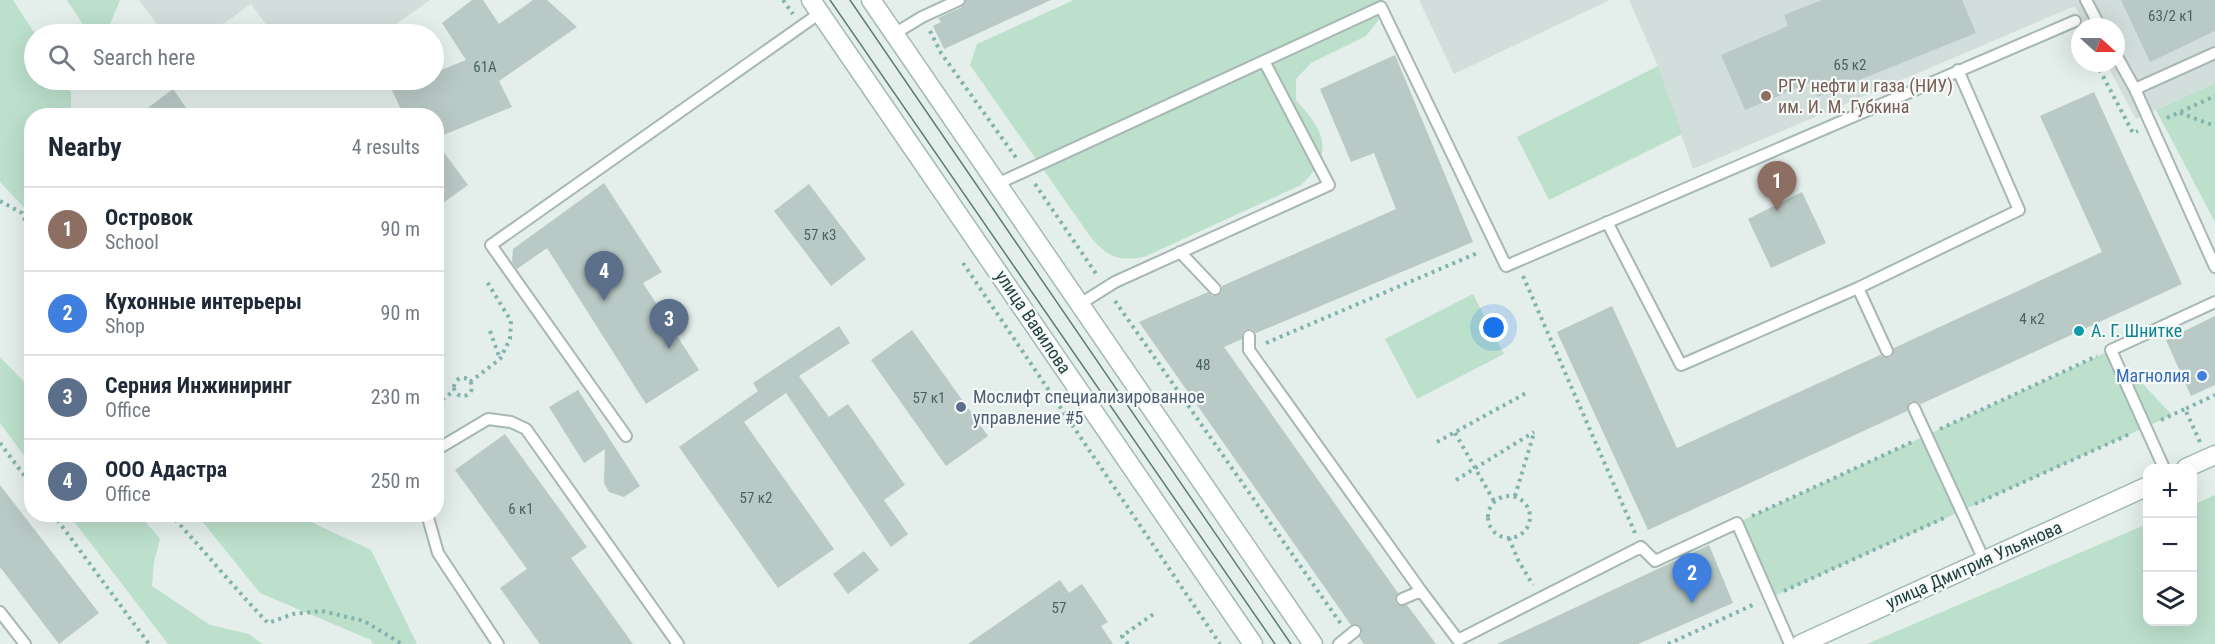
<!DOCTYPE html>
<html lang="en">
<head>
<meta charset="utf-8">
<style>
	:root { --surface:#fff; --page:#f6f6f7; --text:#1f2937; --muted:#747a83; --line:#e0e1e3; --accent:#db2777 }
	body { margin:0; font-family:"Roboto Condensed",sans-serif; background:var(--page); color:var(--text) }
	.controls { position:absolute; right:18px; bottom:18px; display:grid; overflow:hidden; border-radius:12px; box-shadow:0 6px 24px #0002 }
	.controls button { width:54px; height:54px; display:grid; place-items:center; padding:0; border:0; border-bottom:2px solid var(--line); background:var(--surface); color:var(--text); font:30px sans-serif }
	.compass { position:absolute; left:2071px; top:18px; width:54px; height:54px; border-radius:50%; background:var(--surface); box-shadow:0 6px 24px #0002; rotate:111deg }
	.you { position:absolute; left:1494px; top:328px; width:21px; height:21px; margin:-15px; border:4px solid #fff; border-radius:50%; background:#1a73e8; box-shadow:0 0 0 9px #1a73e833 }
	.badge { display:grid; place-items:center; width:39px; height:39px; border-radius:50%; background:var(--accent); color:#fff; font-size:20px; font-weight:700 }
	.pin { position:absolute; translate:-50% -50px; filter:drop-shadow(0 2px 3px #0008) }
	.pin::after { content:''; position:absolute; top:32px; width:21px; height:18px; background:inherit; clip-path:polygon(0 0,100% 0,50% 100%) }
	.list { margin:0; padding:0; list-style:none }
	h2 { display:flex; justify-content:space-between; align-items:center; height:78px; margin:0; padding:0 24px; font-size:26px }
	h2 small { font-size:20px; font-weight:400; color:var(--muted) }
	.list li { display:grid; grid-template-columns:39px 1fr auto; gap:18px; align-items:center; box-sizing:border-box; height:84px; padding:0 24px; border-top:2px solid var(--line) }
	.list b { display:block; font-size:22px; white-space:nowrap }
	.list p { margin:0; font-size:20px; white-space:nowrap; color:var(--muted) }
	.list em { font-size:20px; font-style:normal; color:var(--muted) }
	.icon { flex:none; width:33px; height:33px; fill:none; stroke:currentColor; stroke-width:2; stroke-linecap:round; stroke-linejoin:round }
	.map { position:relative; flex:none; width:2215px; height:644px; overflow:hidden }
	.search { position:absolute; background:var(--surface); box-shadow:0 6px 24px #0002; left:24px; top:24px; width:420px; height:66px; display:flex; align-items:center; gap:15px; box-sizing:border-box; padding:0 21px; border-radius:33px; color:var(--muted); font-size:22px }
	.panel { position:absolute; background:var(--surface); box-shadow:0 6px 24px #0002; left:24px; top:108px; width:420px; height:414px; border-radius:24px }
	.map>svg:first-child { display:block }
</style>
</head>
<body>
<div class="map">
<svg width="2215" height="644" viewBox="0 0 2215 644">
	<rect width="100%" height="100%" fill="#e4eeeb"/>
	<path fill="#d2dedb" d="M 139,0 L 430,0 L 382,34 L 273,34 L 251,4 L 209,34 L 164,34 Z
		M 1419,0 L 1610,0 L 1454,74 Z
		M 1629,0 L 2215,0 L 2215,83 L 2136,119 L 2106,63 L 2116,63 L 2116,27 L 2086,27 L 2075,6 L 1693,169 L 1658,66 Z"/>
	<path fill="#bce0cc" d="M 0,0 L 13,0 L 35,34 L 34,80 L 63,80 L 71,92 L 71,115 L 32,116 L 31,215 L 0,182 Z
		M 67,0 L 120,0 L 106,34 L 89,34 Z
		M 1074,0 L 1381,0 L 1378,21 L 1366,36 L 1311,63 L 1296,79 L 1296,100 C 1324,131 1336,152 1301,185 L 1144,257 C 1118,261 1110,258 1092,239 L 970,65 L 977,44 Z
		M 1658,66 L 1682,134 L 1549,200 L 1517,137 Z
		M 2215,83 L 2215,222 L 2156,110 Z
		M 1473,294 L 1504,354 L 1417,399 L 1385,339 Z
		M 2111,350 L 2172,415 L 1770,598 L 1737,523 Z
		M 0,357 L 31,389 L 31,465 L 0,423 Z
		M 2215,495 L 2215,644 L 1867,644 L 2147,524 L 2148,622 L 2192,622 L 2193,505 Z
		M 69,515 L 140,515 L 160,539 L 154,562 L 152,586 L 210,625 L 249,634 L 262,644 L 168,644 Z
		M 197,515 L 296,515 L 371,550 L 417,644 L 373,644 L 371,640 L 260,593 Z"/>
	<path fill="#b9c9c5" d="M 472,0 L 483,0 L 499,24 L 533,0 L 547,0 L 577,27 L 499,81 L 512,107 L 436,138 L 436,116 L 404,116 L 392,90 L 418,80 L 434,80 L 434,73 L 466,60 L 442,23 Z
		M 966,0 L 1051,0 L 944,49 L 933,26 L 941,22 L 938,18 L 962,7 Z
		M 1822,0 L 1962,0 L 1976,33 L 1817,97 L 1811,82 L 1745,110 L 1721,55 L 1788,26 L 1784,15 Z
		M 2121,0 L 2215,0 L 2215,31 L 2150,62 Z
		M 1395,55 L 1473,242 L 1256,333 L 1252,329 L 1246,329 L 1242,333 L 1242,339 L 1224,347 L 1398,593 L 1395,597 L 1395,602 L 1400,606 L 1407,605 L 1436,644 L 1364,644 L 1359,637 L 1362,633 L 1361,627 L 1357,624 L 1351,625 L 1139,322 L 1208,292 L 1212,296 L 1217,296 L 1222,292 L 1222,286 L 1396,209 L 1374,153 L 1351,162 L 1320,89 Z
		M 173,89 L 192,116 L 137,116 Z
		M 2094,92 L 2182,284 L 1921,404 L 1918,402 L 1911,401 L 1908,404 L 1907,411 L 1648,530 L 1557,332 L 1612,306 L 1677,448 L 1880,355 L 1883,357 L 1890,358 L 1893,355 L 1894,348 L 2102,252 L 2040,116 Z
		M 436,142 L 468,185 L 436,208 Z
		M 604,183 L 662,272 L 643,283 L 699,370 L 646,404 L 547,248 L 517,269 L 512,262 L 513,249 Z
		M 809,184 L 866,259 L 831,286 L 774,211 Z
		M 1802,192 L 1826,243 L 1771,268 L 1748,219 Z
		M 2215,316 L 2215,385 L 2191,396 L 2166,340 Z
		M 839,326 L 850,343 L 799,376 L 829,417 L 848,404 L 905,485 L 884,500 L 908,534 L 891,547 L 786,393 L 744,422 L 834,549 L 778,588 L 679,447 L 758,391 L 753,383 Z
		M 912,330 L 988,436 L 946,466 L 871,360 Z
		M 578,390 L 640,486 L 624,497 L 609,492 L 604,483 L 605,449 L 584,463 L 549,407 Z
		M 505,434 L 587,547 L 571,558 L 633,644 L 540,644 L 500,588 L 527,569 L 455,470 Z
		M 0,485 L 99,613 L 59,644 L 0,567 Z
		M 1709,545 L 1733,603 L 1638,644 L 1497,644 Z
		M 864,551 L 879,570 L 848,594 L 833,574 Z
		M 1060,580 L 1069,593 L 1082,584 L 1108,622 L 1101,626 L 1113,644 L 968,644 Z"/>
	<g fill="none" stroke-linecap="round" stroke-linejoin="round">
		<defs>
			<path id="service" d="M 2086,0 L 2100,27
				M 894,34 L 922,17 L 959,0
				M 2116,55 L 2135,89 L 2215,53
				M 2135,89 L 2215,267
				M 997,184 L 1381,7 L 1506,266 L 2075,21
				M 1607,222 L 1681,365 L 1858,288 L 2019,210 L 1958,70
				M 1180,252 L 1215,289
				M 1858,288 L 1887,351
				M 1080,304 L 1115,282 L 1329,185 L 1264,61
				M 1249,336 L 1249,350 L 1421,591 L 1458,640 L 1641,547 L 1655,561 L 1737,523 L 1790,644
				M 1914,408 L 1984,560
				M 626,436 L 491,245 L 820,13
				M 436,450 L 488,419 L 511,422 L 526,429 L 678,644
				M 2164,468 L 2111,350 L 2215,302
				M 427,514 L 438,553 L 498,644
				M 1402,599 L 1421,591
				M 0,612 L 25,644
				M 1339,644 L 1355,631"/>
			<path id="secondary" d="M 811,0 L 1253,644
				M 871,0 L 1313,644
				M 2186,468 L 2215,455
				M 1801,644 L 2148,486"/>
		</defs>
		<use href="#service" stroke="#a6b7b4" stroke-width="14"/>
		<use href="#secondary" stroke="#a2bab6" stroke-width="21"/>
		<path stroke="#83b3ad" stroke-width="4" stroke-dasharray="3 4.5" stroke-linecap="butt" d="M 783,0 L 793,14
			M 930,31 L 941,53 L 1017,159
			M 2096,63 L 2133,133 L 2138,131
			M 2180,113 L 2215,126
			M 2167,118 L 2215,96
			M 1035,184 L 1097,275
			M 0,201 L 22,213 L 32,237
			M 963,263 L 1220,644
			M 1523,276 L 1635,533
			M 1115,301 L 1341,624
			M 490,331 L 500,359
			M 1266,343 L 1480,252
			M454 387a9 9 0 1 1 18 0a9 9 0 1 1-18 0Z
			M 470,382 L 500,359 L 510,339 L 511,321 L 486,280
			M 436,404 L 454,391
			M 2161,420 L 2185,409
			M 1940,429 L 2097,356
			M 1455,433 L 1494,501
			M 1437,442 L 1528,392
			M 2200,442 L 2185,409 L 2215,395
			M 0,443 L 32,486
			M 1456,480 L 1534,432
			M1488 517a21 21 0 1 1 42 0a21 21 0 1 1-42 0Z
			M 1515,496 L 1534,433
			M 1975,504 L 2132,433
			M 53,514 L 149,644
			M 170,514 C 204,550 234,588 268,623 L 293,614 L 322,611 L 364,621 L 402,644
			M 1752,516 L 1912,442
			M 1509,538 L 1518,560 L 1533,585
			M 1784,591 L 1946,517
			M 1128,644 L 1122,636 L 1155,613
			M 1668,644 L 1755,604"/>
		<use href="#service" stroke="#fff" stroke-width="10"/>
		<use href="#secondary" stroke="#fff" stroke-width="18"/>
		<path stroke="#5d7c79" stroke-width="1.5" d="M 830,0 L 1275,644
			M 850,0 L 1291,644"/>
	</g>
	<circle fill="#8d6e63" stroke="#f5faf8" stroke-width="2" cx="1766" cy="96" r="6"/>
	<circle fill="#0f9aa8" stroke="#f5faf8" stroke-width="2" cx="2079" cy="331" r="6"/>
	<circle fill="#3f7fe0" stroke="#f5faf8" stroke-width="2" cx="2202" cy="376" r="6"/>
	<circle fill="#5c6f8a" stroke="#f5faf8" stroke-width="2" cx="961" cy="407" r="6"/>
	<g text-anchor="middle" stroke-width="4.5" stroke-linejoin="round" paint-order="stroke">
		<g font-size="15" fill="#486360">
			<text x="2171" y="21">63/2 к1</text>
			<text x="1850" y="70">65 к2</text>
			<text x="485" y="72">61А</text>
			<text x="820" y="240">57 к3</text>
			<text x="2032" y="324">4 к2</text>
			<text x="1203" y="370">48</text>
			<text x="929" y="403">57 к1</text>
			<text x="756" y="503">57 к2</text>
			<text x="521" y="514">6 к1</text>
			<text x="1059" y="613">57</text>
		</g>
		<g font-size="18" fill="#785e54" stroke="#f5faf8" text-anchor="start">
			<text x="1778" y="92">РГУ нефти и газа (НИУ)<tspan x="1778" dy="21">им. И. М. Губкина</tspan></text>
		</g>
		<g font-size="18" fill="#22413e" stroke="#f5faf8">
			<text transform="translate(1033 322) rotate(56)" y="6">улица Вавилова</text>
			<text transform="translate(1974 565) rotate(-24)" y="6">улица Дмитрия Ульянова</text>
		</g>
		<g font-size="18" fill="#0d838f" stroke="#f5faf8" text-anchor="start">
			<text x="2091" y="337">А. Г. Шнитке</text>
		</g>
		<g font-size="18" fill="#366cbe" stroke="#f5faf8" text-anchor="end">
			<text x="2190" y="382">Магнолия</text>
		</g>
		<g font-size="18" fill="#4e5e75" stroke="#f5faf8" text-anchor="start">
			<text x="973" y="403">Мослифт специализированное<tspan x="973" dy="21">управление #5</tspan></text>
		</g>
	</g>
</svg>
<div class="controls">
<button>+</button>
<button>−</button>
<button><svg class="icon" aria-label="layers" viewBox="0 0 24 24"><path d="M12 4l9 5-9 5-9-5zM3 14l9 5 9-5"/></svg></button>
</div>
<svg class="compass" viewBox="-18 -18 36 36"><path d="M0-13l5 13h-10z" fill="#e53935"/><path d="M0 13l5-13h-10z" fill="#747a83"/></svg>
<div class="you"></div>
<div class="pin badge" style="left:1777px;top:211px;background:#8d6e63">1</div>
<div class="pin badge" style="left:1692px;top:603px;background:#3f7fe0">2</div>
<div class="pin badge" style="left:669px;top:349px;background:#5c6f8a">3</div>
<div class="pin badge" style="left:604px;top:301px;background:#5c6f8a">4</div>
<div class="search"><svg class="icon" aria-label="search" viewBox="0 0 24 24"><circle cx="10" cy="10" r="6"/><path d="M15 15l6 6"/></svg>Search here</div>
<section class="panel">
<h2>Nearby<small>4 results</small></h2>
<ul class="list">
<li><span class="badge" style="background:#8d6e63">1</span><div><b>Островок</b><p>School</p></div><em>90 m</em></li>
<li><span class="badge" style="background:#3f7fe0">2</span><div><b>Кухонные интерьеры</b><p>Shop</p></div><em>90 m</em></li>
<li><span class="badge" style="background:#5c6f8a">3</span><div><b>Серния Инжиниринг</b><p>Office</p></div><em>230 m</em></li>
<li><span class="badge" style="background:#5c6f8a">4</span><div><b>ООО Адастра</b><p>Office</p></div><em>250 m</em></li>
</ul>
</section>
</div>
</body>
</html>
